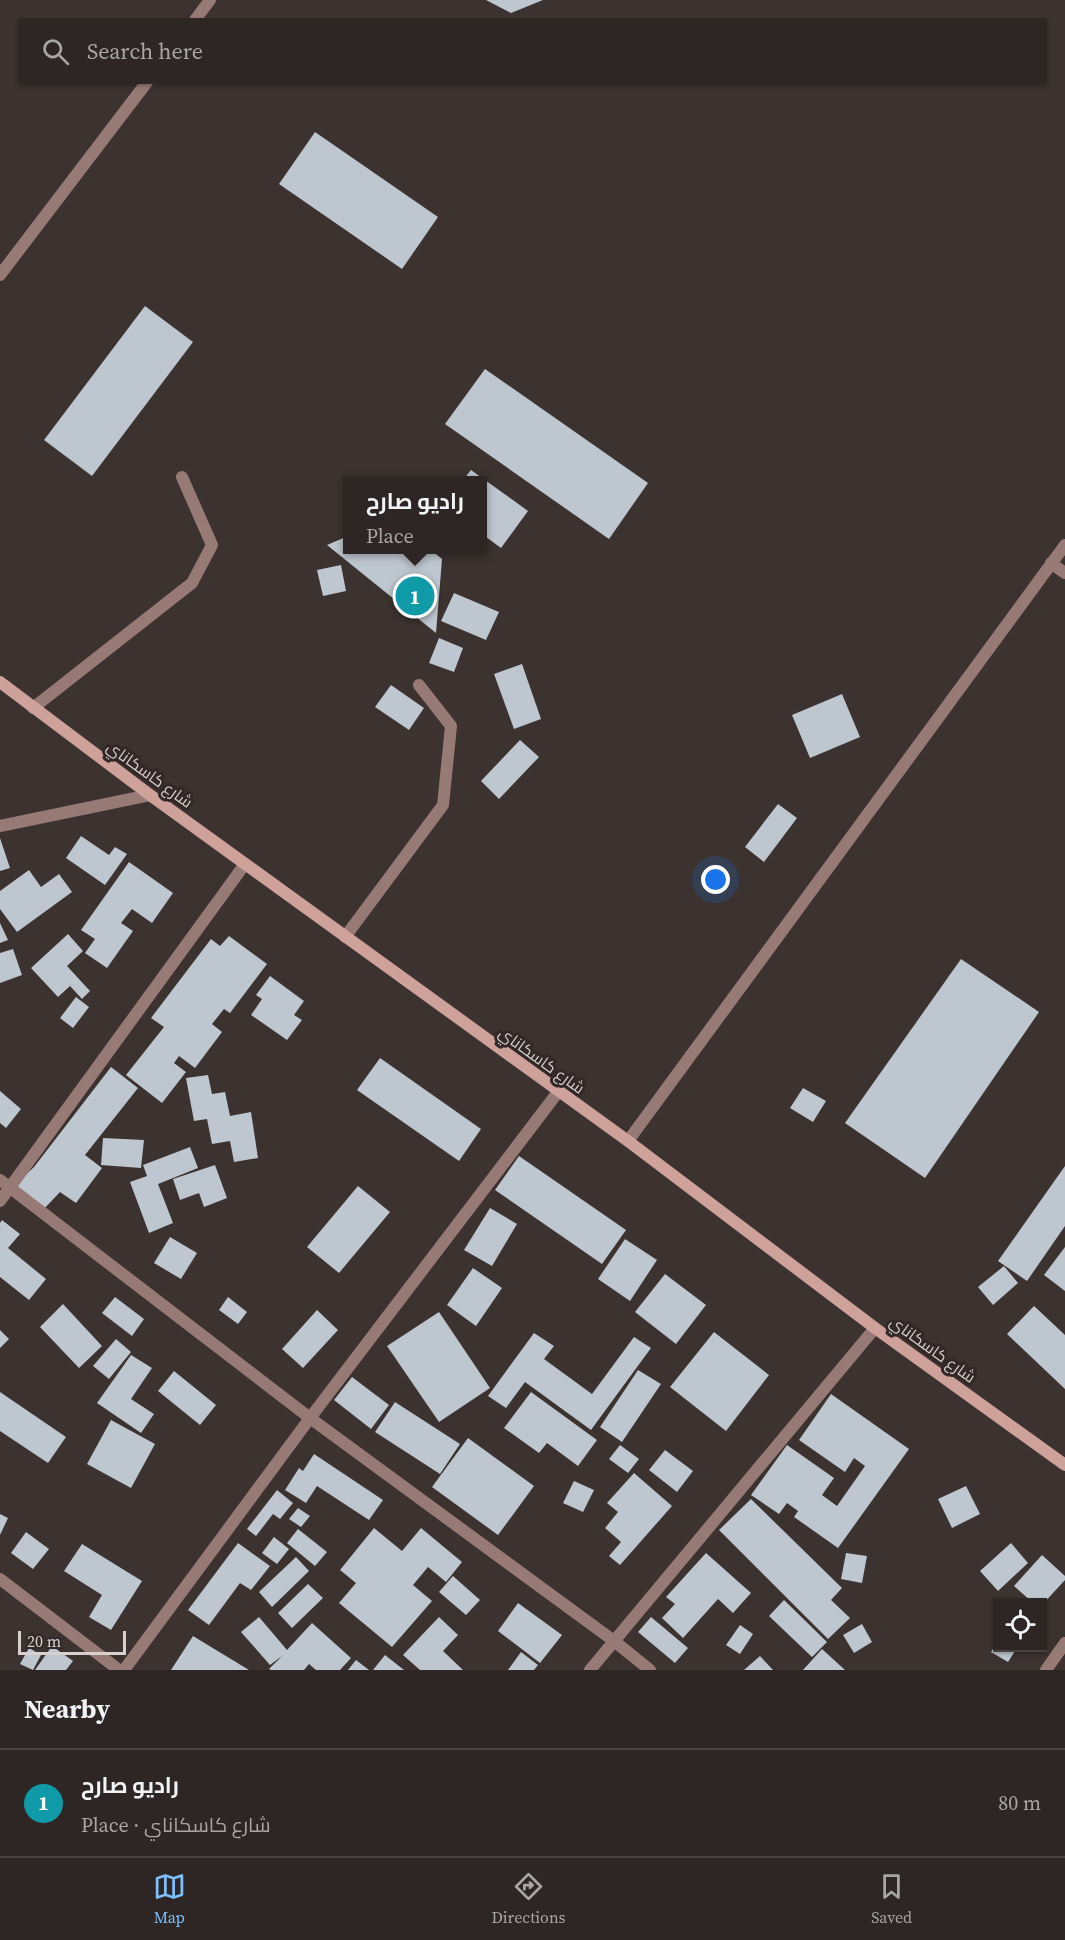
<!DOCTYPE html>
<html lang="en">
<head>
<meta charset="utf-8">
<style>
	:root { --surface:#2d2624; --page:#393231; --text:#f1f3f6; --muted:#a7a5a6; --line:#484341; --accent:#7ebef9 }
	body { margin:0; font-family:"Source Serif 4",Cairo,serif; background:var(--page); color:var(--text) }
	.controls { position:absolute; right:18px; bottom:18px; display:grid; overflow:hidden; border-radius:0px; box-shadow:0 2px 4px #0004 }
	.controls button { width:54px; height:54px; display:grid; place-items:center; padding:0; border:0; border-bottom:2px solid var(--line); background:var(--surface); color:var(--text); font:30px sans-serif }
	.scale { position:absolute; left:18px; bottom:15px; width:108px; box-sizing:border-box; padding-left:6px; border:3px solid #d7d0cf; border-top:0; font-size:16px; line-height:21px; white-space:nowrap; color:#d7d0cf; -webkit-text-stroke:4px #322827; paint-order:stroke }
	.you { position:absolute; left:716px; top:880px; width:21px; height:21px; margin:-15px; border:4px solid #fff; border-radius:50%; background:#1a73e8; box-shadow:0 0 0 9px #1a73e833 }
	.badge { display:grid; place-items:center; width:39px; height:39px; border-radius:50%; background:var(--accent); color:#fff; font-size:20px; font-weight:700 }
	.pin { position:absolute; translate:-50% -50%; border:3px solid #fff; box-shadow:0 2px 6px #0006 }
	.popup { position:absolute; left:343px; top:476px; width:144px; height:78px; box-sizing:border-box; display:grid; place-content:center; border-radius:0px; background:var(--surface); filter:drop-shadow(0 2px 4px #0005); font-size:20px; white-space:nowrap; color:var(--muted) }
	.popup b { font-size:22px; color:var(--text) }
	.popup::after { content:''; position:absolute; left:50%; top:100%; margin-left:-12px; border:12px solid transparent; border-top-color:var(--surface) }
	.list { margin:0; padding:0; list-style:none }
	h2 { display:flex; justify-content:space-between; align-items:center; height:78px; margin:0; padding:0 24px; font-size:26px }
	h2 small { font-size:20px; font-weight:400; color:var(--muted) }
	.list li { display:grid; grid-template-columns:39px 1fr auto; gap:18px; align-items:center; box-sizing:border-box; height:108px; padding:0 24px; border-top:2px solid var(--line) }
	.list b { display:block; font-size:22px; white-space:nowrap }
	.list p { margin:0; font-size:20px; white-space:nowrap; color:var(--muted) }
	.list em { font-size:20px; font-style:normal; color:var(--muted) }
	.icon { flex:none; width:33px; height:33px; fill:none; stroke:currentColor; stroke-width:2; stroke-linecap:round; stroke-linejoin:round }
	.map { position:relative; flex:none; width:1065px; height:1670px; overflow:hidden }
	.search { position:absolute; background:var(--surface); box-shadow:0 2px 4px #0004; left:18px; right:18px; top:18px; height:66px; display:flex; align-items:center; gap:15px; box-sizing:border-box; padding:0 21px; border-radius:0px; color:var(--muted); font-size:22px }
	.sheet { height:186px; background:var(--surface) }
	nav { display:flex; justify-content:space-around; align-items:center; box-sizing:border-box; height:84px; border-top:2px solid var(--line); background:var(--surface); font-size:16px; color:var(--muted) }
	nav a { display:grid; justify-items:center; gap:3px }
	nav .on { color:var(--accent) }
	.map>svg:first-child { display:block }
</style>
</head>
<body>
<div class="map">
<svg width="1065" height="1670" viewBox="0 0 1065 1670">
	<rect width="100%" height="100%" fill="#3c3230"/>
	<path fill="#bec6cf" d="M 486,0 L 543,0 L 511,13 Z
		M 315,132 L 438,217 L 402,269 L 279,184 Z
		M 145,306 L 193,342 L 92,476 L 44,440 Z
		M 485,369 L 648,483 L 609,539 L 445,424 Z
		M 471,470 L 528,511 L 501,548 L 482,534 L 482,480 L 463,480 Z
		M 348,536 L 348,550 L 431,550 L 442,559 L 436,633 L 327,545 Z
		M 341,565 L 346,591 L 323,596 L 317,570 Z
		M 454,593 L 499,612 L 486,640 L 441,621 Z
		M 439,638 L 463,648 L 454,672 L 429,663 Z
		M 522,664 L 541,719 L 514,729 L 494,674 Z
		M 391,685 L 424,708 L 409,730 L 375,707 Z
		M 842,694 L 860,737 L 810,758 L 792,715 Z
		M 520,740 L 539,757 L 499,799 L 481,781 Z
		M 778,804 L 797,818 L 764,862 L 745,847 Z
		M 81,836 L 109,855 L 115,847 L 127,854 L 105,885 L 66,858 Z
		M 0,838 L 10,868 L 0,871 Z
		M 129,862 L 173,893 L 152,923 L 132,909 L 121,923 L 133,931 L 107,968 L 85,953 L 95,939 L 81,930 Z
		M 29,870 L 41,887 L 59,874 L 72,892 L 17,932 L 0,909 L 0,891 Z
		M 0,923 L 8,940 L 0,943 Z
		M 68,934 L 83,951 L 67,966 L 90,991 L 82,999 L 70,986 L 58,997 L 31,968 Z
		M 229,936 L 267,964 L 230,1013 L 224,1009 L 212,1024 L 222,1032 L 195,1068 L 179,1056 L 174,1063 L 186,1072 L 162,1103 L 126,1075 L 164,1027 L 151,1018 L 211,939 L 220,946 Z
		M 13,949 L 22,975 L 0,983 L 0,953 Z
		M 961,959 L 1039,1012 L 925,1178 L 845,1123 Z
		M 270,976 L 304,1001 L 294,1015 L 302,1020 L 287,1040 L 251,1015 L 262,999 L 256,995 Z
		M 76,997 L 89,1007 L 73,1028 L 60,1018 Z
		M 380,1058 L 481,1129 L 459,1161 L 357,1090 Z
		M 111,1067 L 138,1088 L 85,1155 L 102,1168 L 76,1203 L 60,1192 L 43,1210 L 15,1185 L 34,1167 Z
		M 208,1075 L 212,1094 L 225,1092 L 230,1116 L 251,1112 L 258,1158 L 234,1162 L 230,1141 L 212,1144 L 207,1119 L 194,1121 L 186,1078 Z
		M 803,1088 L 826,1101 L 813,1122 L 790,1108 Z
		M 0,1091 L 21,1109 L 6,1128 L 0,1123 Z
		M 103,1138 L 144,1140 L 141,1168 L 101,1165 Z
		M 190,1147 L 198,1168 L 158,1184 L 173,1223 L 149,1233 L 130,1182 L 147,1176 L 143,1165 Z
		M 519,1156 L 626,1230 L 602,1264 L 495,1190 Z
		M 215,1165 L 227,1198 L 204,1207 L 199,1193 L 180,1200 L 173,1179 Z
		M 1065,1166 L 1065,1226 L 1027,1281 L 998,1261 Z
		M 358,1186 L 390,1212 L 339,1273 L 307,1247 Z
		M 490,1208 L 517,1224 L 492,1266 L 464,1250 Z
		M 2,1220 L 20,1234 L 8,1248 L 46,1279 L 29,1300 L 0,1277 L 0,1223 Z
		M 170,1237 L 197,1253 L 181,1279 L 154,1263 Z
		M 625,1239 L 657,1260 L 630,1301 L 598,1279 Z
		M 1065,1247 L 1065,1291 L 1044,1275 Z
		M 1004,1266 L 1018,1283 L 993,1305 L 978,1287 Z
		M 473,1268 L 502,1288 L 476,1326 L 447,1305 Z
		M 665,1274 L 706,1305 L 676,1344 L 635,1312 Z
		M 115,1297 L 144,1319 L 132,1336 L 102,1313 Z
		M 228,1297 L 247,1312 L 238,1324 L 219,1310 Z
		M 63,1304 L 102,1346 L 79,1368 L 40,1327 Z
		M 1034,1306 L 1065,1335 L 1065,1389 L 1007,1334 Z
		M 317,1310 L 338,1330 L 303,1368 L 282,1349 Z
		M 439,1312 L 490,1388 L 439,1422 L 387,1346 Z
		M 0,1330 L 9,1339 L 0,1348 Z
		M 714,1332 L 769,1375 L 726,1431 L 670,1387 Z
		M 534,1333 L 554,1346 L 544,1359 L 592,1394 L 634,1337 L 651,1348 L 591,1430 L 525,1382 L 506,1408 L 488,1396 Z
		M 116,1339 L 131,1352 L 109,1379 L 93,1366 Z
		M 131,1355 L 152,1368 L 131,1399 L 154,1414 L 141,1433 L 97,1403 Z
		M 638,1370 L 661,1384 L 622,1442 L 600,1427 Z
		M 174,1371 L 216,1405 L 200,1425 L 158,1391 Z
		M 352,1377 L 389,1405 L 371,1429 L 334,1400 Z
		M 0,1392 L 66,1437 L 48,1463 L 0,1431 Z
		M 531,1392 L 597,1440 L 578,1466 L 547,1443 L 539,1453 L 504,1428 Z
		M 831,1394 L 909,1449 L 838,1548 L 794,1517 L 798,1511 L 787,1503 L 779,1514 L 751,1495 L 787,1445 L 834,1478 L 822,1495 L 837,1506 L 865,1466 L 854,1458 L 845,1472 L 799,1440 Z
		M 395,1402 L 460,1444 L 440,1474 L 375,1432 Z
		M 111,1420 L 155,1444 L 131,1488 L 87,1464 Z
		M 468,1438 L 534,1486 L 498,1535 L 432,1487 Z
		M 620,1445 L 639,1459 L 628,1473 L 609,1459 Z
		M 665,1450 L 693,1471 L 677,1492 L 649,1470 Z
		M 314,1454 L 383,1500 L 369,1520 L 317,1486 L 306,1503 L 285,1490 L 299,1468 L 303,1471 Z
		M 634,1473 L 672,1506 L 620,1565 L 609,1556 L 621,1542 L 605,1528 L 618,1512 L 607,1503 Z
		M 574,1481 L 594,1490 L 583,1512 L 563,1503 Z
		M 966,1486 L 980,1514 L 952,1528 L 938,1499 Z
		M 277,1490 L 293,1503 L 280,1519 L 273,1514 L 256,1536 L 247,1529 Z
		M 751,1499 L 842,1588 L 831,1600 L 850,1618 L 828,1639 L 719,1530 Z
		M 298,1508 L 310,1516 L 301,1527 L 289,1519 Z
		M 0,1514 L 8,1518 L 0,1535 Z
		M 374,1528 L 402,1551 L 421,1528 L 462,1562 L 446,1582 L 428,1567 L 413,1585 L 432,1601 L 392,1647 L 339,1603 L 356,1583 L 340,1570 Z
		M 298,1529 L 327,1552 L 315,1566 L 287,1543 Z
		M 26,1532 L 49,1549 L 33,1569 L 11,1553 Z
		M 274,1537 L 289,1549 L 277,1564 L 262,1553 Z
		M 238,1543 L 270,1566 L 251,1590 L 240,1583 L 209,1625 L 188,1610 Z
		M 1011,1543 L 1028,1563 L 998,1591 L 980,1571 Z
		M 82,1544 L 142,1581 L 111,1630 L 89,1617 L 102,1595 L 64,1571 Z
		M 706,1553 L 751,1593 L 733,1613 L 718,1599 L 683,1638 L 662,1618 L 675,1604 L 666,1597 Z
		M 846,1553 L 867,1556 L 862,1583 L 841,1579 Z
		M 1042,1555 L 1065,1576 L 1065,1580 L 1042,1605 L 1042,1602 L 1032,1602 L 1014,1586 Z
		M 296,1557 L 309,1571 L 272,1607 L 259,1592 Z
		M 453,1576 L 480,1600 L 466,1615 L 439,1592 Z
		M 308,1584 L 323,1598 L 292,1628 L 278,1613 Z
		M 784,1600 L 827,1642 L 812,1657 L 769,1616 Z
		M 518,1603 L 562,1635 L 540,1663 L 498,1631 Z
		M 259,1617 L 287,1650 L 312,1623 L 351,1658 L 340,1670 L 316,1670 L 309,1664 L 304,1670 L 271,1670 L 269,1669 L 282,1656 L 270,1665 L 241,1632 Z
		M 439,1617 L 458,1635 L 443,1651 L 463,1670 L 420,1670 L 403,1655 Z
		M 651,1617 L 688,1648 L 675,1663 L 638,1632 Z
		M 862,1624 L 872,1642 L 854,1653 L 843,1635 Z
		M 740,1625 L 753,1634 L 740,1654 L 726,1645 Z
		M 193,1636 L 249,1670 L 171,1670 Z
		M 998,1641 L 998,1648 L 1017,1648 L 1008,1662 L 991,1652 Z
		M 52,1646 L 73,1661 L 66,1670 L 35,1670 Z
		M 29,1648 L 41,1655 L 33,1670 L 20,1664 Z
		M 822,1649 L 845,1670 L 803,1670 Z
		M 521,1652 L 538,1665 L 534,1670 L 508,1670 Z
		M 385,1655 L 404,1670 L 373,1670 Z
		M 760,1656 L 773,1670 L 744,1670 Z
		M 356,1660 L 369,1670 L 348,1670 Z"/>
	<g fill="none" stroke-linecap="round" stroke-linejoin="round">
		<path stroke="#977a76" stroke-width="12" d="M 33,708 L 192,583 L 212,545 L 182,477
			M 345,937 L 443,805 L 451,726 L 419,685"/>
		<path stroke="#977a76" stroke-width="12" d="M 195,20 L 210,0
			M 0,275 L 147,82
			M 1051,563 L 1065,573
			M 0,826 L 150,795
			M 628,1141 L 1065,545
			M 0,1180 L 310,1418 L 614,1641 L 650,1670
			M 0,1201 L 245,864
			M 0,1579 L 119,1670
			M 124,1670 L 310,1418 L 558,1092
			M 590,1670 L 875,1328
			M 1046,1670 L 1065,1643"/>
		<path stroke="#cea19a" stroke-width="12" d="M 0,682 L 150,795 L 628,1141 L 875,1328 L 1065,1465"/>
	</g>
	<g text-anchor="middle" stroke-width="6" stroke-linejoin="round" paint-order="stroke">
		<g font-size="16" fill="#d7d0cf" stroke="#322827">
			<text transform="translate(150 774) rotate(36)" y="6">شارع كاسكاناي</text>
			<text transform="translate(542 1060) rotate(36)" y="6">شارع كاسكاناي</text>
			<text transform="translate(933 1349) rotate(36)" y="6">شارع كاسكاناي</text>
		</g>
	</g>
</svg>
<div class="controls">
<button><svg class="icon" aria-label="locate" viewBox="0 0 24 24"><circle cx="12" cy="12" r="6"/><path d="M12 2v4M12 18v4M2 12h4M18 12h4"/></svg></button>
</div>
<div class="scale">20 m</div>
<div class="you"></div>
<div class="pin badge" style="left:415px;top:596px;background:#0f9aa8">1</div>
<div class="popup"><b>راديو صارح</b>Place</div>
<div class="search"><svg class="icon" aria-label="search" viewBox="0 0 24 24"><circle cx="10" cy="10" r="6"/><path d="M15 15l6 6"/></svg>Search here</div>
</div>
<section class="sheet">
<h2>Nearby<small></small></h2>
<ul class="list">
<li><span class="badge" style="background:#0f9aa8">1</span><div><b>راديو صارح</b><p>Place · شارع كاسكاناي</p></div><em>80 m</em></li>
</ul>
</section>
<nav>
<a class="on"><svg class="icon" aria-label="map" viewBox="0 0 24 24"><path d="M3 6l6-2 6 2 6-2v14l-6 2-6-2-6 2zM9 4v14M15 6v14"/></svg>Map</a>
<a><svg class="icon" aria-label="directions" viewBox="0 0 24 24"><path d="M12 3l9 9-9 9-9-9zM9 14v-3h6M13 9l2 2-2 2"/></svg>Directions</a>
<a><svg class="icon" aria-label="saved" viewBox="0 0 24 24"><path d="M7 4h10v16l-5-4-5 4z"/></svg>Saved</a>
</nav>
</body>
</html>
